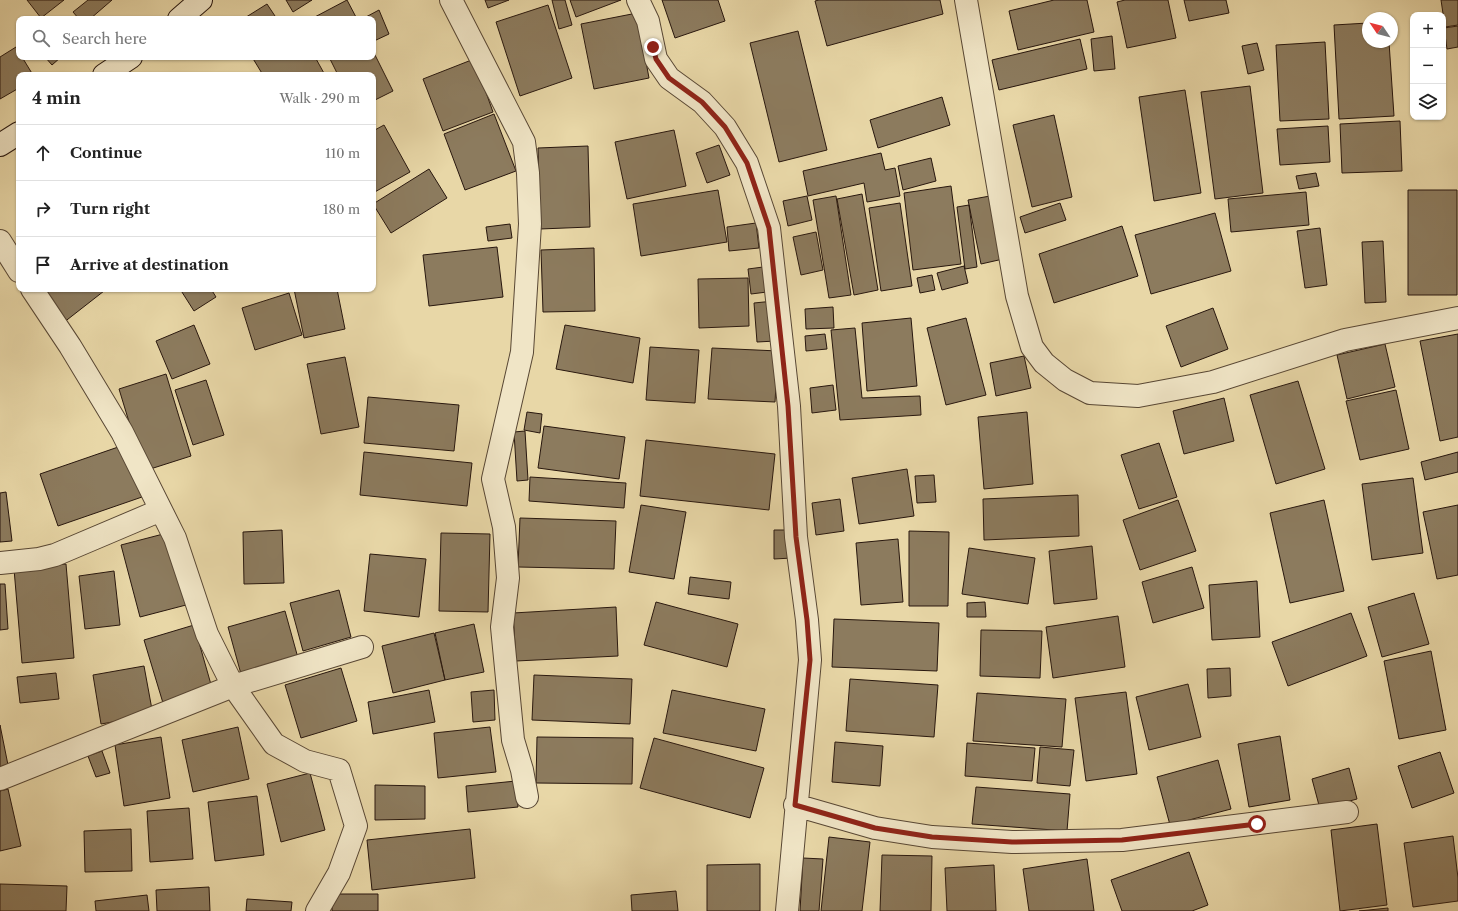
<!DOCTYPE html>
<html lang="en">
<head>
<meta charset="utf-8">
<style>
	:root { --surface:#fff; --page:#f2f2f2; --text:#222; --muted:#767676; --line:#e0e0e0 }
	body { margin:0; font-family:"Libre Caslon Text",serif; background:var(--page); color:var(--text) }
	.controls { position:absolute; right:12px; top:12px; display:grid; overflow:hidden; border-radius:8px; box-shadow:0 1px 3px #0004 }
	.controls button { width:36px; height:36px; display:grid; place-items:center; padding:0; border:0; border-bottom:1px solid var(--line); background:var(--surface); color:var(--text); font:20px sans-serif }
	.compass { position:absolute; left:1362px; top:12px; width:36px; height:36px; border-radius:50%; background:var(--surface); box-shadow:0 1px 3px #0004; rotate:305deg }
	.stop { position:absolute; width:12px; height:12px; margin:-9px; border:3px solid #8f2418; border-radius:50%; background:#fff }
	.stop.end { background:#8f2418; border-color:#fff; box-shadow:0 1px 4px #0008 }
	.list { margin:0; padding:0; list-style:none }
	h2 { display:flex; justify-content:space-between; align-items:center; height:52px; margin:0; padding:0 16px; font-size:17px }
	h2 small { font-size:13px; font-weight:400; color:var(--muted) }
	.list li { display:grid; grid-template-columns:26px 1fr auto; gap:12px; align-items:center; box-sizing:border-box; height:56px; padding:0 16px; border-top:1px solid var(--line) }
	.list b { display:block; font-size:15px; white-space:nowrap }
	.list em { font-size:13px; font-style:normal; color:var(--muted) }
	.icon { flex:none; width:22px; height:22px; fill:none; stroke:currentColor; stroke-width:2; stroke-linecap:round; stroke-linejoin:round }
	.map { position:relative; flex:none; width:1458px; height:911px; overflow:hidden }
	.search { position:absolute; background:var(--surface); box-shadow:0 1px 3px #0004; left:16px; top:16px; width:360px; height:44px; display:flex; align-items:center; gap:10px; box-sizing:border-box; padding:0 14px; border-radius:8px; color:var(--muted); font-size:15px }
	.panel { position:absolute; background:var(--surface); box-shadow:0 1px 3px #0004; left:16px; top:72px; width:360px; height:220px; border-radius:8px }
	.map>svg:first-child { display:block }
</style>
</head>
<body>
<div class="map">
<svg width="1458" height="911" viewBox="0 0 1458 911">
	<rect width="100%" height="100%" fill="#e8d7a7"/>
	<filter id="stains"><feTurbulence type="fractalNoise" baseFrequency=".005" numOctaves="4"/><feColorMatrix values="0 0 0 0 .2 0 0 0 0 .09 0 0 0 0 .02 0 0 0 .5 -.17"/></filter>
	<radialGradient id="worn" r=".72"><stop offset=".6" stop-color="#630" stop-opacity="0"/><stop offset="1" stop-color="#630" stop-opacity=".3"/></radialGradient>
	<path fill="#8c7b5e" stroke="#28170e" d="M 27,0 L 64,0 L 41,18 Z
		M 88,0 L 112,0 L 90,19 L 79,19 L 73,12 Z
		M 286,0 L 312,0 L 293,12 Z
		M 347,0 L 357,19 L 311,19 Z
		M 485,0 L 509,0 L 488,8 Z
		M 552,0 L 565,0 L 572,25 L 559,29 Z
		M 570,0 L 621,0 L 576,17 Z
		M 662,0 L 718,0 L 725,21 L 675,38 Z
		M 819,0 L 940,0 L 943,14 L 827,46 L 815,1 Z
		M 1054,0 L 1087,0 L 1094,32 L 1018,50 L 1009,11 Z
		M 1125,0 L 1168,0 L 1176,38 L 1127,48 L 1117,2 Z
		M 1184,0 L 1226,0 L 1229,13 L 1189,21 Z
		M 1441,0 L 1458,0 L 1458,25 L 1445,27 Z
		M 267,4 L 277,19 L 243,19 Z
		M 548,5 L 572,78 L 520,96 L 496,22 Z
		M 379,10 L 389,34 L 374,41 L 373,19 L 364,18 Z
		M 637,13 L 649,78 L 594,89 L 581,24 Z
		M 1368,23 L 1368,42 L 1389,42 L 1394,116 L 1339,119 L 1334,25 Z
		M 1458,26 L 1458,47 L 1447,49 L 1444,28 Z
		M 798,31 L 827,150 L 779,162 L 750,43 Z
		M 1112,36 L 1115,69 L 1094,71 L 1091,39 Z
		M 1080,39 L 1087,69 L 999,90 L 992,60 Z
		M 1325,42 L 1329,119 L 1280,121 L 1276,45 Z
		M 1257,43 L 1264,70 L 1248,74 L 1242,46 Z
		M 16,47 L 19,52 L 19,57 L 22,57 L 33,75 L 19,75 L 19,88 L 0,99 L 0,57 Z
		M 373,51 L 393,91 L 373,101 L 373,75 L 338,75 L 329,57 L 373,57 Z
		M 45,57 L 61,57 L 52,65 Z
		M 252,57 L 315,57 L 325,75 L 263,75 Z
		M 474,59 L 493,112 L 443,131 L 423,79 Z
		M 1250,86 L 1263,193 L 1215,199 L 1201,92 Z
		M 1185,90 L 1201,193 L 1154,201 L 1139,97 Z
		M 942,97 L 950,125 L 878,148 L 870,120 Z
		M 494,114 L 516,171 L 465,190 L 444,134 Z
		M 1054,115 L 1072,197 L 1032,207 L 1013,125 Z
		M 1400,121 L 1402,171 L 1342,173 L 1340,124 Z
		M 384,125 L 410,172 L 373,193 L 373,131 Z
		M 1328,126 L 1330,162 L 1280,165 L 1277,129 Z
		M 674,130 L 686,186 L 627,199 L 615,142 Z
		M 719,145 L 730,175 L 707,183 L 696,153 Z
		M 588,146 L 590,227 L 540,229 L 538,148 Z
		M 881,153 L 885,170 L 895,168 L 900,196 L 867,202 L 864,183 L 808,196 L 803,171 Z
		M 931,158 L 936,181 L 903,190 L 898,166 Z
		M 429,169 L 447,198 L 391,233 L 373,204 Z
		M 1316,173 L 1319,186 L 1299,189 L 1296,176 Z
		M 951,186 L 961,264 L 913,270 L 904,193 Z
		M 718,190 L 727,242 L 641,256 L 633,204 Z
		M 1408,190 L 1457,190 L 1457,295 L 1408,295 Z
		M 1306,192 L 1309,225 L 1231,232 L 1228,199 Z
		M 862,194 L 878,290 L 854,295 L 837,199 Z
		M 807,196 L 812,220 L 788,226 L 783,201 Z
		M 836,196 L 851,295 L 829,298 L 813,200 Z
		M 990,196 L 1003,259 L 981,264 L 968,200 Z
		M 900,203 L 912,286 L 881,291 L 869,208 Z
		M 1060,203 L 1066,220 L 1025,233 L 1020,217 Z
		M 969,205 L 977,267 L 965,269 L 957,207 Z
		M 1215,213 L 1231,271 L 1151,294 L 1135,235 Z
		M 756,223 L 759,248 L 729,251 L 727,227 Z
		M 510,224 L 512,238 L 488,241 L 486,227 Z
		M 1122,226 L 1138,276 L 1054,303 L 1039,254 Z
		M 1320,228 L 1327,285 L 1305,288 L 1297,231 Z
		M 816,232 L 823,270 L 801,275 L 793,237 Z
		M 1383,241 L 1386,302 L 1365,303 L 1362,242 Z
		M 497,247 L 503,297 L 429,306 L 423,255 Z
		M 594,248 L 595,311 L 543,312 L 541,250 Z
		M 964,266 L 968,283 L 942,290 L 937,273 Z
		M 763,267 L 767,292 L 751,294 L 748,269 Z
		M 932,275 L 935,290 L 920,293 L 917,278 Z
		M 748,278 L 749,326 L 699,328 L 698,279 Z
		M 38,289 L 103,289 L 104,291 L 63,323 Z
		M 180,289 L 211,289 L 216,297 L 194,311 Z
		M 294,289 L 337,289 L 345,329 L 304,338 Z
		M 289,293 L 302,335 L 255,350 L 242,308 Z
		M 774,301 L 776,341 L 757,342 L 754,303 Z
		M 833,307 L 834,328 L 806,329 L 805,309 Z
		M 1213,308 L 1228,349 L 1181,367 L 1166,326 Z
		M 911,318 L 917,386 L 867,391 L 862,323 Z
		M 966,318 L 986,395 L 946,405 L 927,328 Z
		M 194,325 L 210,364 L 172,379 L 156,341 Z
		M 565,325 L 640,338 L 633,383 L 556,369 Z
		M 855,328 L 862,398 L 920,396 L 921,415 L 840,420 L 831,330 Z
		M 825,334 L 827,349 L 806,351 L 805,336 Z
		M 1458,334 L 1458,437 L 1440,441 L 1420,341 Z
		M 1385,344 L 1395,387 L 1347,399 L 1337,355 Z
		M 650,347 L 699,350 L 695,403 L 646,400 Z
		M 712,348 L 778,351 L 775,402 L 708,399 Z
		M 1024,356 L 1031,388 L 996,396 L 990,363 Z
		M 345,357 L 359,427 L 321,434 L 307,364 Z
		M 166,374 L 191,456 L 144,471 L 119,389 Z
		M 206,380 L 224,435 L 193,445 L 175,390 Z
		M 1298,381 L 1325,469 L 1276,484 L 1250,395 Z
		M 833,385 L 836,410 L 812,413 L 810,388 Z
		M 1396,390 L 1409,449 L 1360,460 L 1346,401 Z
		M 368,397 L 459,405 L 454,451 L 364,443 Z
		M 1224,398 L 1234,441 L 1184,454 L 1173,411 Z
		M 527,412 L 542,414 L 540,433 L 524,430 Z
		M 1027,412 L 1033,484 L 984,489 L 978,417 Z
		M 544,426 L 625,437 L 619,479 L 538,468 Z
		M 525,431 L 528,480 L 517,481 L 514,432 Z
		M 646,440 L 775,454 L 769,510 L 640,496 Z
		M 1159,443 L 1177,497 L 1139,509 L 1121,455 Z
		M 124,445 L 142,497 L 58,526 L 40,474 Z
		M 364,452 L 472,463 L 467,506 L 360,495 Z
		M 1458,452 L 1458,472 L 1425,480 L 1421,462 Z
		M 907,469 L 914,516 L 859,524 L 852,478 Z
		M 934,475 L 936,502 L 917,503 L 915,476 Z
		M 530,477 L 626,483 L 624,508 L 529,501 Z
		M 1413,478 L 1423,553 L 1372,560 L 1362,484 Z
		M 6,492 L 12,541 L 0,542 L 0,493 Z
		M 1078,495 L 1079,536 L 984,540 L 983,499 Z
		M 840,499 L 844,531 L 816,535 L 812,503 Z
		M 1178,500 L 1196,551 L 1140,570 L 1123,520 Z
		M 1324,500 L 1344,591 L 1290,603 L 1270,513 Z
		M 641,505 L 686,512 L 674,579 L 629,572 Z
		M 1458,505 L 1458,575 L 1437,579 L 1423,512 Z
		M 520,518 L 616,521 L 614,569 L 518,567 Z
		M 282,530 L 284,583 L 244,584 L 243,532 Z
		M 774,530 L 791,530 L 792,558 L 774,559 Z
		M 909,531 L 949,532 L 948,606 L 909,606 Z
		M 167,533 L 186,605 L 140,617 L 121,545 Z
		M 441,533 L 490,534 L 488,612 L 439,611 Z
		M 898,539 L 903,602 L 861,605 L 856,543 Z
		M 1092,546 L 1097,599 L 1054,604 L 1049,551 Z
		M 969,548 L 1035,558 L 1028,604 L 962,594 Z
		M 370,554 L 426,559 L 419,617 L 364,611 Z
		M 66,564 L 74,658 L 22,663 L 14,569 Z
		M 1192,567 L 1204,608 L 1153,623 L 1142,582 Z
		M 114,571 L 120,625 L 85,629 L 79,576 Z
		M 690,577 L 731,582 L 729,599 L 688,594 Z
		M 1257,581 L 1260,637 L 1212,640 L 1209,585 Z
		M 0,584 L 5,584 L 8,629 L 0,630 Z
		M 339,590 L 351,637 L 303,651 L 290,603 Z
		M 1414,593 L 1429,644 L 1382,657 L 1368,607 Z
		M 656,602 L 738,624 L 727,667 L 644,645 Z
		M 985,602 L 986,617 L 967,617 L 967,603 Z
		M 616,607 L 618,656 L 516,661 L 513,613 Z
		M 285,611 L 298,658 L 241,674 L 228,627 Z
		M 1351,613 L 1367,656 L 1288,686 L 1272,642 Z
		M 1118,616 L 1125,667 L 1053,678 L 1046,627 Z
		M 834,619 L 939,623 L 937,671 L 832,667 Z
		M 474,624 L 484,672 L 445,680 L 435,633 Z
		M 194,625 L 212,688 L 163,703 L 144,640 Z
		M 981,630 L 1042,631 L 1040,678 L 980,676 Z
		M 434,633 L 445,680 L 393,693 L 382,646 Z
		M 1431,651 L 1446,730 L 1399,739 L 1384,661 Z
		M 144,666 L 153,715 L 101,724 L 93,675 Z
		M 341,668 L 357,721 L 301,738 L 285,685 Z
		M 1230,668 L 1231,696 L 1208,698 L 1207,669 Z
		M 56,673 L 59,699 L 20,703 L 17,677 Z
		M 534,675 L 632,679 L 630,724 L 532,720 Z
		M 850,679 L 938,685 L 934,737 L 846,731 Z
		M 1188,684 L 1201,737 L 1149,750 L 1136,697 Z
		M 429,690 L 435,722 L 373,734 L 368,702 Z
		M 494,690 L 495,720 L 473,722 L 471,692 Z
		M 672,690 L 765,709 L 756,751 L 663,733 Z
		M 1126,692 L 1137,774 L 1086,781 L 1075,698 Z
		M 977,693 L 1066,699 L 1062,747 L 973,741 Z
		M 0,725 L 9,770 L 0,772 Z
		M 238,727 L 249,779 L 193,792 L 182,740 Z
		M 490,727 L 496,772 L 438,778 L 434,733 Z
		M 1280,736 L 1290,800 L 1249,807 L 1238,744 Z
		M 161,737 L 170,798 L 124,806 L 115,745 Z
		M 537,737 L 633,738 L 632,784 L 536,783 Z
		M 654,738 L 764,768 L 750,818 L 640,788 Z
		M 835,742 L 883,746 L 880,786 L 832,782 Z
		M 967,743 L 1035,748 L 1032,781 L 965,776 Z
		M 1040,747 L 1074,750 L 1070,786 L 1037,783 Z
		M 102,751 L 110,773 L 96,777 L 88,756 Z
		M 1440,752 L 1454,793 L 1412,808 L 1398,766 Z
		M 1218,760 L 1231,809 L 1170,825 L 1157,777 Z
		M 1349,768 L 1357,799 L 1320,809 L 1312,779 Z
		M 310,773 L 325,830 L 281,842 L 267,784 Z
		M 516,781 L 518,807 L 468,812 L 466,786 Z
		M 375,785 L 425,786 L 425,819 L 375,820 Z
		M 976,787 L 1070,794 L 1067,831 L 972,824 Z
		M 8,789 L 21,846 L 0,851 L 0,791 Z
		M 257,796 L 264,855 L 215,861 L 208,802 Z
		M 189,808 L 193,859 L 150,862 L 147,811 Z
		M 1377,824 L 1387,905 L 1340,911 L 1331,830 Z
		M 131,829 L 132,871 L 85,872 L 84,831 Z
		M 470,829 L 475,878 L 372,890 L 367,840 Z
		M 1453,836 L 1458,878 L 1458,901 L 1413,907 L 1404,843 Z
		M 829,837 L 870,842 L 862,911 L 821,911 Z
		M 1189,852 L 1208,905 L 1192,911 L 1122,911 L 1111,880 Z
		M 882,855 L 932,856 L 931,911 L 880,911 Z
		M 803,858 L 823,859 L 819,911 L 800,911 Z
		M 1087,859 L 1094,911 L 1029,911 L 1023,869 Z
		M 760,864 L 760,911 L 707,911 L 707,865 Z
		M 994,865 L 996,911 L 947,911 L 945,868 Z
		M 0,884 L 67,886 L 66,911 L 0,911 Z
		M 209,887 L 210,911 L 157,911 L 156,890 Z
		M 676,891 L 678,911 L 632,911 L 631,895 Z
		M 332,894 L 378,894 L 378,911 L 332,911 Z
		M 147,895 L 149,911 L 96,911 L 95,901 Z
		M 247,899 L 292,902 L 291,911 L 246,911 Z
		M 1388,908 L 1388,911 L 1359,911 Z"/>
	<g fill="none" stroke-linecap="round" stroke-linejoin="round">
		<defs>
			<path id="street" d="M 451,0 L 524,142 L 528,173 L 530,224 L 522,352 L 493,479 L 504,527 L 508,578 L 502,627 L 513,740 L 522,770 L 527,797
				M 638,0 L 648,21 L 656,59 L 669,78 L 702,102 L 725,127 L 747,163 L 769,228 L 789,406 L 796,537 L 807,620 L 810,660 L 787,911
				M 966,0 L 1017,296 L 1032,347 L 1044,363 L 1065,380 L 1090,393 L 1138,396 L 1213,382 L 1345,340 L 1458,318
				M 0,241 L 19,271
				M 32,289 L 70,346 L 122,432 L 175,538 L 207,634 L 233,686 L 274,744 L 305,761 L 339,770 L 356,826 L 339,873 L 317,911
				M 0,563 L 39,559 L 55,555 L 161,510
				M 0,779 L 233,686 L 362,647
				M 795,805 L 875,828 L 932,837 L 1012,842 L 1122,840 L 1347,812"/>
			<path id="secondary" d="M 179,19 L 201,0
				M 104,75 L 131,57
				M 0,145 L 19,133"/>
		</defs>
		<use href="#street" stroke="#584734" stroke-width="24"/>
		<use href="#secondary" stroke="#28170e" stroke-width="24"/>
		<use href="#street" stroke="#f0e5c6" stroke-width="22"/>
		<use href="#secondary" stroke="#f0e5c6" stroke-width="22"/>
	</g>
	<g fill="none" stroke-linecap="round" stroke-linejoin="round">
		<path stroke="#8f2418" stroke-width="5" d="M 653,47 L 656,59 L 669,78 L 702,102 L 725,127 L 747,163 L 769,228 L 788,406 L 796,537 L 807,620 L 810,660 L 795,805 L 875,828 L 932,837 L 1012,842 L 1122,840 L 1257,824"/>
	</g>
	<rect width="100%" height="100%" filter="url(#stains)"/>
	<rect width="100%" height="100%" fill="url(#worn)"/>
</svg>
<div class="controls">
<button>+</button>
<button>−</button>
<button><svg class="icon" aria-label="layers" viewBox="0 0 24 24"><path d="M12 4l9 5-9 5-9-5zM3 14l9 5 9-5"/></svg></button>
</div>
<svg class="compass" viewBox="-18 -18 36 36"><path d="M0-13l5 13h-10z" fill="#e53935"/><path d="M0 13l5-13h-10z" fill="#767676"/></svg>
<div class="stop" style="left:1257px;top:824px"></div>
<div class="stop end" style="left:653px;top:47px"></div>
<div class="search"><svg class="icon" aria-label="search" viewBox="0 0 24 24"><circle cx="10" cy="10" r="6"/><path d="M15 15l6 6"/></svg>Search here</div>
<section class="panel">
<h2>4 min<small>Walk · 290 m</small></h2>
<ul class="list">
<li><svg class="icon" aria-label="ahead" viewBox="0 0 24 24"><path d="M12 20V5M6 11l6-6 6 6"/></svg><div><b>Continue</b></div><em>110 m</em></li>
<li><svg class="icon" aria-label="right" viewBox="0 0 24 24"><path d="M7 20v-9h11M14 6l5 5-5 5"/></svg><div><b>Turn right</b></div><em>180 m</em></li>
<li><svg class="icon" aria-label="arrive" viewBox="0 0 24 24"><path d="M6 21V4h12l-3 4 3 4H6"/></svg><div><b>Arrive at destination</b></div></li>
</ul>
</section>
</div>
</body>
</html>
